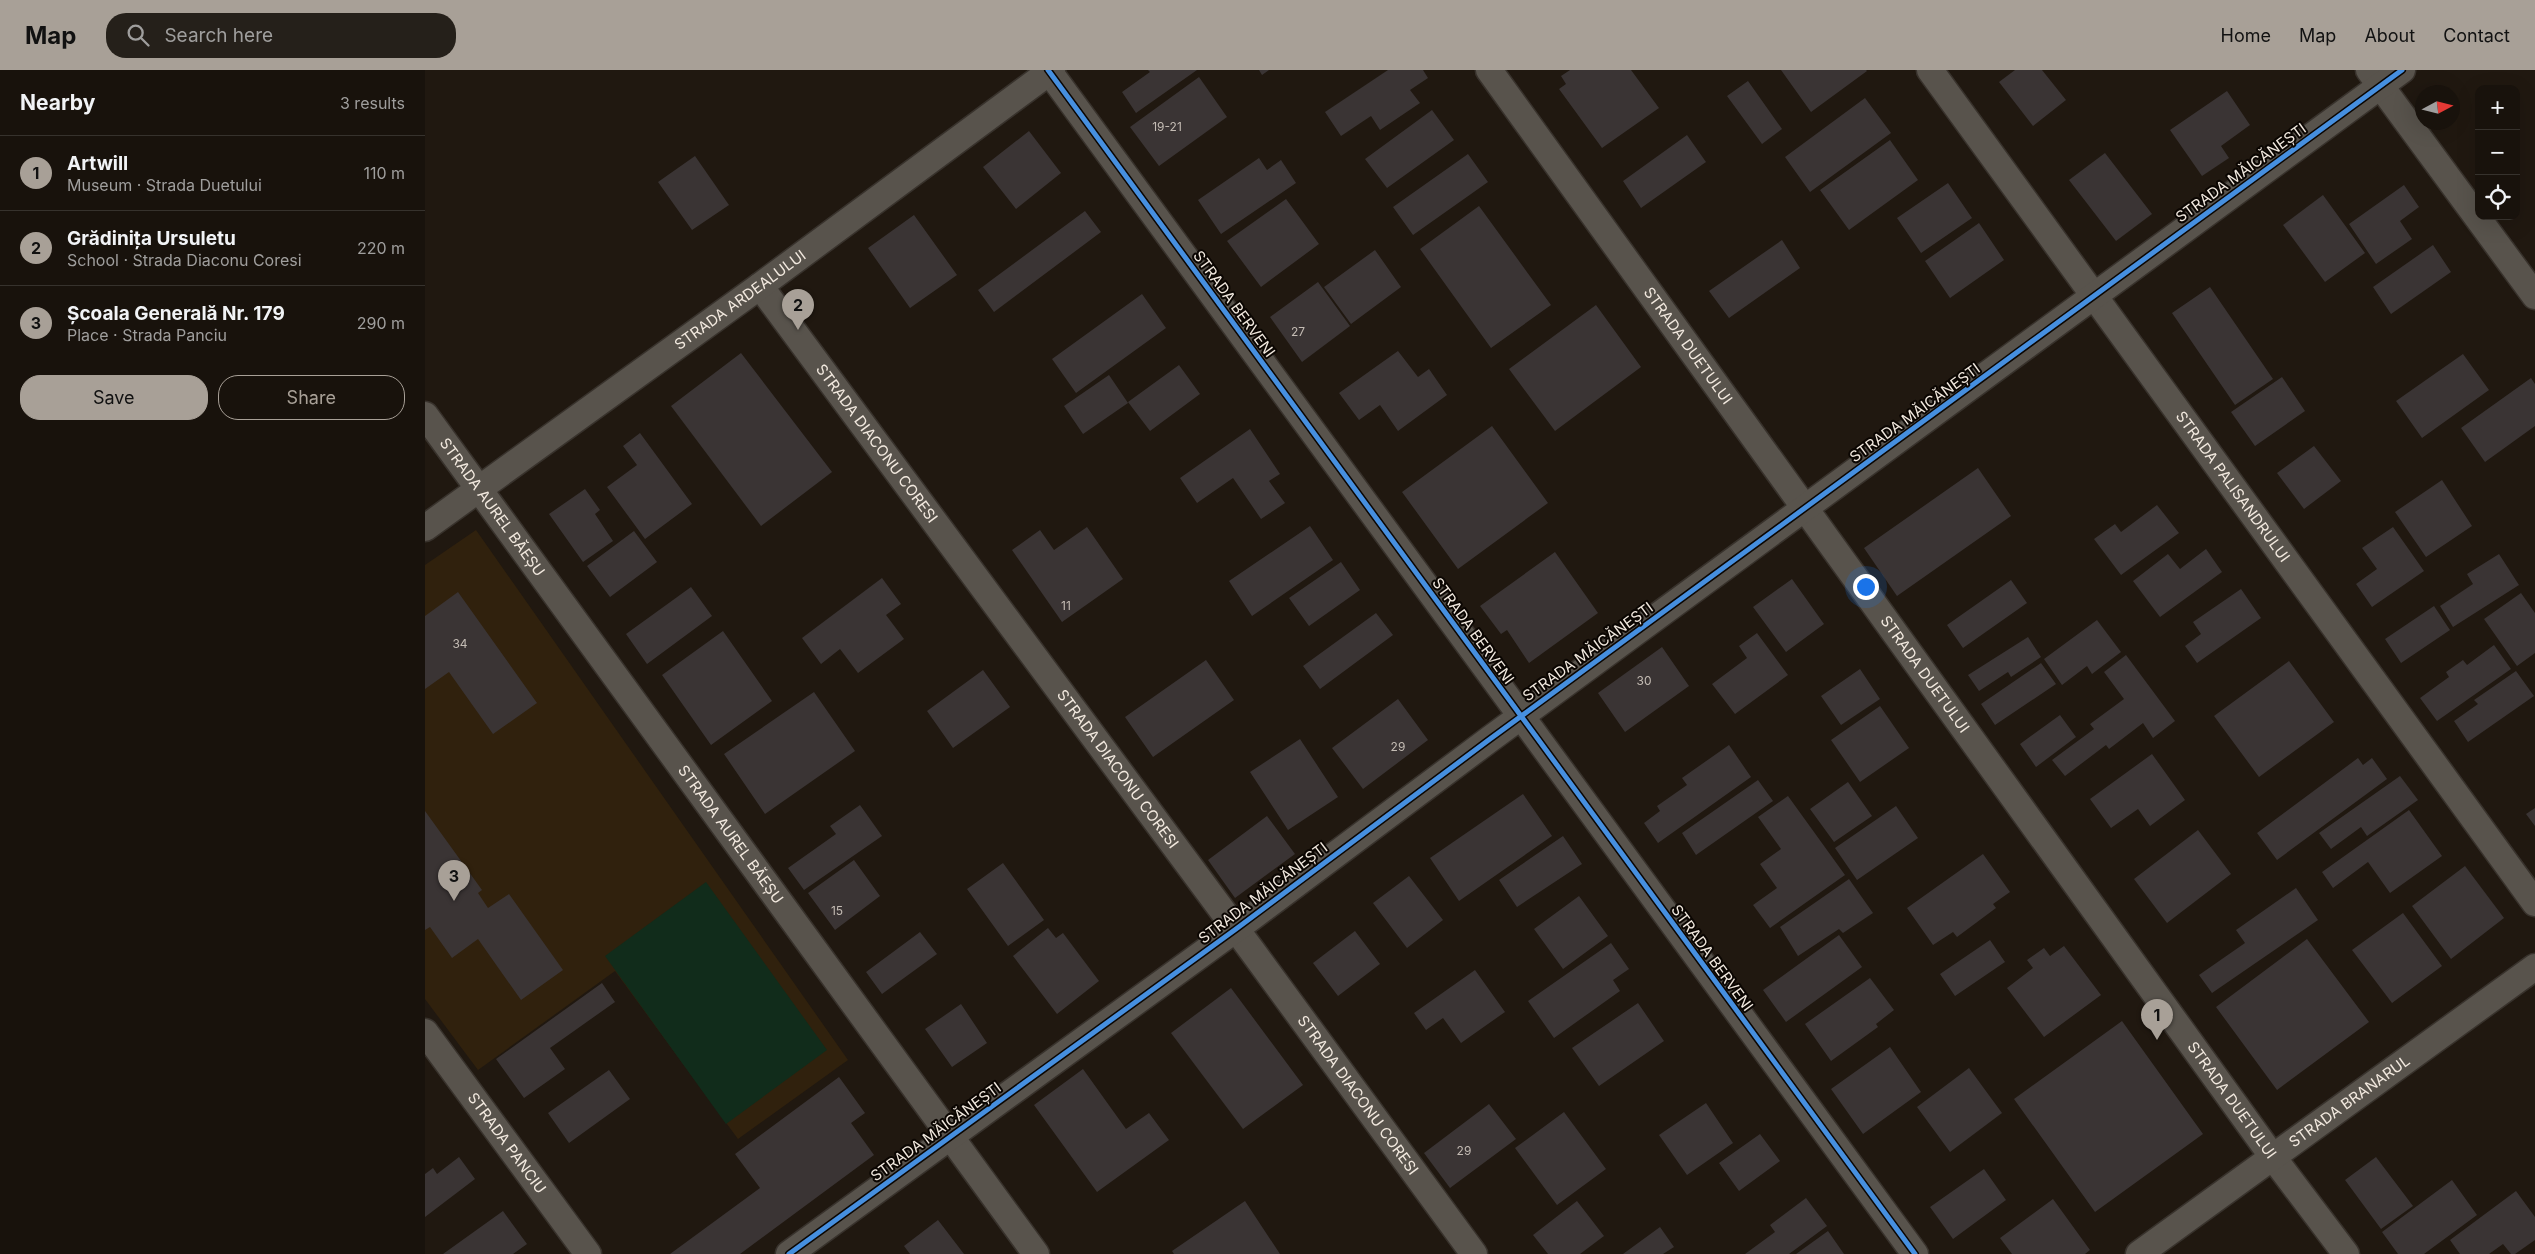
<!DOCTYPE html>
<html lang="en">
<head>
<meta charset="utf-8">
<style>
	:root { --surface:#18120c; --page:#25201a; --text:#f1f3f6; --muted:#9f9e9d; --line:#36322d; --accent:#a8a097 }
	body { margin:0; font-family:Inter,sans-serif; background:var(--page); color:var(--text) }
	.controls { position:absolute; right:15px; top:15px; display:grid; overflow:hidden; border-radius:10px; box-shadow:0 5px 20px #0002 }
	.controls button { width:45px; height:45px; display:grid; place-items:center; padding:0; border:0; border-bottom:1px solid var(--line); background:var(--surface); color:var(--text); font:25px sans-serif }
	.compass { position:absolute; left:1990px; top:15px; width:45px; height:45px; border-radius:50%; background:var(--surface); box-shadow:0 5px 20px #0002; rotate:83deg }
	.you { position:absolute; left:1440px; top:516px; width:18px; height:18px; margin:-12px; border:4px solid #fff; border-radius:50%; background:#1a73e8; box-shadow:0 0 0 8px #1a73e833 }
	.badge { display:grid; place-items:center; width:32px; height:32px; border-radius:50%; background:var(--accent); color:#111; font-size:16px; font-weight:700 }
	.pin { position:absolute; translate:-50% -41px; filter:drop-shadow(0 1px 2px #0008) }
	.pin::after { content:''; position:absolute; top:26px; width:18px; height:15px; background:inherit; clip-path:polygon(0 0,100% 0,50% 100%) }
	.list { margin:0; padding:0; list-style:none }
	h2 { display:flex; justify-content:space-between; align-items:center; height:65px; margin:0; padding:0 20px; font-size:21px }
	h2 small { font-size:16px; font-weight:400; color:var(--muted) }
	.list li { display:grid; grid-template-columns:32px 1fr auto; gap:15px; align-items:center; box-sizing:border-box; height:75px; padding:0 20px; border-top:1px solid var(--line) }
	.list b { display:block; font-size:19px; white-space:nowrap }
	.list p { margin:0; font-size:16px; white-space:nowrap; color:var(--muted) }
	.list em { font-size:16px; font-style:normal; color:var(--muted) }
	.actions { display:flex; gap:10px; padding:15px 20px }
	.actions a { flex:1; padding:11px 0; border:1px solid var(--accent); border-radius:20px; text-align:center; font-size:18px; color:var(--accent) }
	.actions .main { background:var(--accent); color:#111 }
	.icon { flex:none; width:28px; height:28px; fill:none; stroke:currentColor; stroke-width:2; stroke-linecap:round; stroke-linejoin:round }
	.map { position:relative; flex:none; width:2110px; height:1184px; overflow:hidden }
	header { display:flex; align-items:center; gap:30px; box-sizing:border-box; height:70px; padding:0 25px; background:var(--accent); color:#111 }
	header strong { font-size:24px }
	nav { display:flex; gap:28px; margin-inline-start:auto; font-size:18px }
	.search { width:350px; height:45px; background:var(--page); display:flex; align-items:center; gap:12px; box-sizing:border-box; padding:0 18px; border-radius:20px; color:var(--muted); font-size:19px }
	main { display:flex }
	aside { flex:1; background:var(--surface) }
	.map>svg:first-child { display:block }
</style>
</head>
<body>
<header>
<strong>Map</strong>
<div class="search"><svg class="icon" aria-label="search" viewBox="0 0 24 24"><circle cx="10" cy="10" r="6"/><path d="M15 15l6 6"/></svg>Search here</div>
<nav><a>Home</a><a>Map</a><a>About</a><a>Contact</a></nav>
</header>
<main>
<aside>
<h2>Nearby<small>3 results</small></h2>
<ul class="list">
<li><span class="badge">1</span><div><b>Artwill</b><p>Museum · Strada Duetului</p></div><em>110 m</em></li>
<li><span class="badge">2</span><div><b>Grădinița Ursuletu</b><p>School · Strada Diaconu Coresi</p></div><em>220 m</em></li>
<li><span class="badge">3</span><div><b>Școala Generală Nr. 179</b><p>Place · Strada Panciu</p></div><em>290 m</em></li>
</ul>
<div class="actions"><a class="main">Save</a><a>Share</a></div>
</aside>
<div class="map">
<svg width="2110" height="1184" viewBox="0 0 2110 1184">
	<rect width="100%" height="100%" fill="#201810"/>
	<path fill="#30210d" d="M 51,460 L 423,990 L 313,1069 L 190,901 L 53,1000 L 0,929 L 0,495 Z"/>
	<path fill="#112c1b" d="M 281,812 L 402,980 L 301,1054 L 180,886 Z"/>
	<path fill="#3a3434" d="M 723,0 L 772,0 L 711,43 L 697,22 L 725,2 Z
		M 834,0 L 844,0 L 837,5 Z
		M 963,0 L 998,0 L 1003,8 L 985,20 L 995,33 L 955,60 L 946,46 L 916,66 L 900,42 Z
		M 1145,0 L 1206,0 L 1234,38 L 1177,78 L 1134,19 L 1141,14 L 1136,6 Z
		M 1356,0 L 1441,0 L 1442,1 L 1386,42 Z
		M 1590,0 L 1617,0 L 1641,30 L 1608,56 L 1574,12 Z
		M 774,7 L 802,47 L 734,96 L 705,57 Z
		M 1323,11 L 1357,59 L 1337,74 L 1302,26 Z
		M 1802,21 L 1825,55 L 1796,76 L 1804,88 L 1777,106 L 1745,60 Z
		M 1440,28 L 1466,63 L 1385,122 L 1360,87 Z
		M 1007,40 L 1029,70 L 962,118 L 940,89 Z
		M 604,61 L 636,103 L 591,139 L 558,97 Z
		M 1262,65 L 1281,92 L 1216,138 L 1198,111 Z
		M 1465,70 L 1493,110 L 1424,160 L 1395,120 Z
		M 1680,83 L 1727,144 L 1691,171 L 1644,110 Z
		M 1043,84 L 1063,112 L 988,165 L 968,137 Z
		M 270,86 L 304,135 L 267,160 L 233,112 Z
		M 834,88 L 842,100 L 856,90 L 871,113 L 796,164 L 773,130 Z
		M 1523,113 L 1547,148 L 1496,183 L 1472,148 Z
		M 1979,115 L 1994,137 L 1975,151 L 1987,169 L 1951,194 L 1924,154 Z
		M 1898,125 L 1940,183 L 1900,212 L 1858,155 Z
		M 861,129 L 894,174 L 836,217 L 802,171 Z
		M 1054,136 L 1126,235 L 1066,278 L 995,179 Z
		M 660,141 L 676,162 L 569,242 L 553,220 Z
		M 489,145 L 532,205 L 485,238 L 443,178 Z
		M 1554,153 L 1579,190 L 1525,228 L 1500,191 Z
		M 1357,170 L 1375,198 L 1304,248 L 1284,221 Z
		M 2008,175 L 2026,202 L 1966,244 L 1948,217 Z
		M 950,180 L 976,217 L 926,254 L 899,217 Z
		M 893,212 L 925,256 L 877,292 L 845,247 Z
		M 1785,217 L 1848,309 L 1810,335 L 1747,243 Z
		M 717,224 L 741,258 L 651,323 L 627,289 Z
		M 1171,235 L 1216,297 L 1130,361 L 1084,299 Z
		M 973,281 L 993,307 L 1004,299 L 1022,325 L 973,361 L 955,335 L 934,350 L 914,323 Z
		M 316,283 L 407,402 L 336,456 L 246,336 Z
		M 2038,284 L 2064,320 L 1997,368 L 1971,331 Z
		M 754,295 L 775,324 L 725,361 L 703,332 Z
		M 684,305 L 703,333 L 658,364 L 639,336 Z
		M 1857,307 L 1880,341 L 1830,376 L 1806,342 Z
		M 2106,308 L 2110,314 L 2110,356 L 2060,392 L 2036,358 Z
		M 1067,356 L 1123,433 L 1033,499 L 977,422 Z
		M 825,359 L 855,404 L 844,411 L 860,433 L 836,449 L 808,408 L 772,433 L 755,408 Z
		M 215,363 L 267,434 L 220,469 L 182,417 L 212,395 L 198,376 Z
		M 1889,376 L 1916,411 L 1879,439 L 1852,403 Z
		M 1553,398 L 1586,446 L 1472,526 L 1439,478 Z
		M 2017,410 L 2047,456 L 2001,487 L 1970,442 Z
		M 160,419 L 175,440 L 170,444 L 188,471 L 158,492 L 124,444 Z
		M 1732,435 L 1754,463 L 1696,505 L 1669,469 L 1690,454 L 1696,462 Z
		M 885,456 L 908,490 L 827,546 L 804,511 Z
		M 662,457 L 698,509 L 637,552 L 587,480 L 615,460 L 629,480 Z
		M 1968,457 L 1999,501 L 1947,537 L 1931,514 L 1952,499 L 1937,478 Z
		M 209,461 L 232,492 L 185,527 L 162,496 Z
		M 1781,479 L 1797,502 L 1735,547 L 1708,511 L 1743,484 L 1755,499 Z
		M 1130,482 L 1173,543 L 1104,593 L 1082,560 L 1076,564 L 1055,536 Z
		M 2074,484 L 2094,515 L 2028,557 L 2015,536 L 2048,514 L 2042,504 Z
		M 916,492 L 935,520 L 884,556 L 864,528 Z
		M 457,508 L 476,534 L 461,545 L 479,569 L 433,603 L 415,579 L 396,594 L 377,568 Z
		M 1367,509 L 1399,554 L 1361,582 L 1328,537 Z
		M 1586,510 L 1602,533 L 1538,578 L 1522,555 Z
		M 266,517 L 287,546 L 222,594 L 201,564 Z
		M 1816,519 L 1836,548 L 1772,593 L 1760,576 L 1776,564 L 1768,552 Z
		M 33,522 L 112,633 L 68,664 L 24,602 L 0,619 L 0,546 Z
		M 2096,523 L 2110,543 L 2110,583 L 2092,596 L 2059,549 Z
		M 2009,536 L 2025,560 L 1976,593 L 1960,569 Z
		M 951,543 L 968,565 L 895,619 L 878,596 Z
		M 1672,550 L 1696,582 L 1667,604 L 1662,596 L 1637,615 L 1619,589 Z
		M 298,561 L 347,631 L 286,675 L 237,605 Z
		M 1332,563 L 1363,605 L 1310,644 L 1287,614 L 1322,588 L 1314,576 Z
		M 1603,567 L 1616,587 L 1586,607 L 1583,602 L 1554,621 L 1543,605 Z
		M 2069,575 L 2086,599 L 2012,651 L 1995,628 L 2024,607 L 2021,602 L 2038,590 L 2042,595 Z
		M 1237,577 L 1264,616 L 1200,662 L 1173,623 Z
		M 1701,585 L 1750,651 L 1728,668 L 1718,653 L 1684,679 L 1681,675 L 1640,706 L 1627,690 L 1669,659 L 1665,654 L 1699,629 L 1679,602 Z
		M 781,590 L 809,630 L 728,687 L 700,647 Z
		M 1864,591 L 1909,652 L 1834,707 L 1789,646 Z
		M 1616,593 L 1631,614 L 1570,655 L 1556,634 Z
		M 1435,599 L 1455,629 L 1416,655 L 1396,626 Z
		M 558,600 L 585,637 L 528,678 L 502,641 Z
		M 2091,601 L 2109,626 L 2043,672 L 2029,651 L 2053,634 L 2049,630 Z
		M 389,622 L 430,681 L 340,744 L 299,684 Z
		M 973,629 L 1003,670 L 938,719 L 907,678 Z
		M 1455,636 L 1484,678 L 1435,712 L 1406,670 Z
		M 1635,645 L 1651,667 L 1611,697 L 1595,674 Z
		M 875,669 L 913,727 L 863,760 L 825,702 Z
		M 1304,675 L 1326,707 L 1233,773 L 1219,753 L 1235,741 L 1232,736 L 1262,715 L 1257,708 Z
		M 1727,684 L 1760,730 L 1725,756 L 1713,739 L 1686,758 L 1665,729 Z
		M 1933,688 L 1938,695 L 1947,688 L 1962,709 L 1852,790 L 1832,763 Z
		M 1975,706 L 1993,730 L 1942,766 L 1936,757 L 1906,779 L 1894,763 Z
		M 1333,710 L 1348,731 L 1271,785 L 1257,763 Z
		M 1423,712 L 1447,746 L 1409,772 L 1385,739 Z
		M 1098,724 L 1127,766 L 1034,831 L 1005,788 Z
		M 1363,726 L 1420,805 L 1345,858 L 1328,835 L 1352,818 L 1335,794 L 1356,779 L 1333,747 Z
		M 435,735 L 457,766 L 379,820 L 363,798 L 411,764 L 405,756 Z
		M 1471,736 L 1493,768 L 1432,810 L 1410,778 Z
		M 2110,738 L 2110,756 L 2101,744 Z
		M 1984,740 L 2017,786 L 1965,823 L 1943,792 L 1908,818 L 1897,802 Z
		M 0,741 L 57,820 L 53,823 L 63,838 L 84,824 L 138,900 L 96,930 L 53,869 L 27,888 L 5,857 L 0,860 Z
		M 842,746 L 870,784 L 810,828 L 783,790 Z
		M 1773,760 L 1806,804 L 1742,853 L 1709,809 Z
		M 1138,766 L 1157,794 L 1092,837 L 1074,810 Z
		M 1558,784 L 1585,822 L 1568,834 L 1571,838 L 1532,867 L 1528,862 L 1508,875 L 1482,838 Z
		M 429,790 L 455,826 L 410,860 L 383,823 Z
		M 578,793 L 619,850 L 583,876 L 542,819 Z
		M 2040,796 L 2079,848 L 2026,889 L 1987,836 Z
		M 984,806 L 1018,850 L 982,878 L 948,833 Z
		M 1424,809 L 1448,843 L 1418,863 L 1414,859 L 1373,886 L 1355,857 Z
		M 1871,818 L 1893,850 L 1787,923 L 1774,905 L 1820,873 L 1811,860 Z
		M 1154,826 L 1183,866 L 1138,899 L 1109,859 Z
		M 1978,843 L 2017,896 L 1967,933 L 1927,880 Z
		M 623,858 L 631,868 L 638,863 L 674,911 L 632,944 L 588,886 Z
		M 930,861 L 955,894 L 913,926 L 888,893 Z
		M 495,862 L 512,884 L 457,924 L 441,902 Z
		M 1414,865 L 1437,897 L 1361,952 L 1338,920 Z
		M 1882,869 L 1944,952 L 1852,1020 L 1791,937 Z
		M 1565,870 L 1580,892 L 1530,926 L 1515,904 Z
		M 1186,873 L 1204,899 L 1188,910 L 1195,921 L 1129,968 L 1103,931 Z
		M 1639,876 L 1676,925 L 1619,967 L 1582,918 L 1608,898 L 1602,890 L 1619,878 L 1625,886 Z
		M 1050,900 L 1080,942 L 1036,973 L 1018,948 L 1001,960 L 989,943 Z
		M 1445,908 L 1469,940 L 1451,954 L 1453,957 L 1406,991 L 1380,954 Z
		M 177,913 L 190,932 L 125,978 L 140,999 L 99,1028 L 71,989 Z
		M 806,918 L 878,1015 L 818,1059 L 746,963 Z
		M 1213,933 L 1239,971 L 1174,1016 L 1147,978 Z
		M 536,934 L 562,973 L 527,997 L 500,959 Z
		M 1697,951 L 1778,1064 L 1670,1142 L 1589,1029 Z
		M 1465,977 L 1496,1022 L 1438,1064 L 1406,1019 Z
		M 1544,998 L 1577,1043 L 1525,1082 L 1492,1037 Z
		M 658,999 L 701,1059 L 724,1043 L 744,1070 L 672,1122 L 609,1035 Z
		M 184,1000 L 205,1029 L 144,1073 L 123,1043 Z
		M 414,1007 L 440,1043 L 426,1053 L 449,1085 L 315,1184 L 245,1184 L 335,1118 L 310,1084 Z
		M 1281,1033 L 1308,1073 L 1262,1105 L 1234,1065 Z
		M 1064,1034 L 1091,1069 L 1025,1118 L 999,1083 Z
		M 1139,1042 L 1181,1099 L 1132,1135 L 1090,1078 Z
		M 1335,1064 L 1355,1091 L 1314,1121 L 1294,1093 Z
		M 34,1087 L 50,1109 L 0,1147 L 0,1104 L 8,1098 L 12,1104 Z
		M 1951,1087 L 1988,1136 L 1956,1159 L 1920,1110 Z
		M 1559,1099 L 1581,1130 L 1528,1169 L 1505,1137 Z
		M 2027,1110 L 2052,1145 L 1999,1184 L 1973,1184 L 1957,1162 Z
		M 2091,1121 L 2110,1147 L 2110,1170 L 2090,1184 L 2086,1184 L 2078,1174 L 2064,1184 L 2035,1184 L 2025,1170 Z
		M 1381,1128 L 1402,1156 L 1364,1184 L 1320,1184 L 1350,1162 L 1345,1155 Z
		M 1628,1129 L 1665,1180 L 1660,1184 L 1587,1184 L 1575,1168 Z
		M 820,1131 L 855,1184 L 749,1184 L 747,1181 Z
		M 1152,1131 L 1179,1166 L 1155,1184 L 1123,1184 L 1108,1165 Z
		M 78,1141 L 102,1174 L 88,1184 L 18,1184 Z
		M 513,1150 L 539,1184 L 485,1184 L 479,1176 Z
		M 1235,1157 L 1249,1177 L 1238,1184 L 1198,1184 Z
		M 1403,1161 L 1419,1184 L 1371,1184 Z"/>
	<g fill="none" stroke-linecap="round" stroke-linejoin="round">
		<defs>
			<g id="street">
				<path d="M 623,0 L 1490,1184"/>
				<path id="s1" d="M 1064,0 L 1847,1086 L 1921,1184"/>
				<path id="s2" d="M 1505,0 L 2110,833"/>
				<path d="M 1944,0 L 2110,226"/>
				<path id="s3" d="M 335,216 L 828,882 L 1049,1184"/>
				<path id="s4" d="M 0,345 L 611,1184"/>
				<path id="s5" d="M 0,458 L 335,216 L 627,0"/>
				<path id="s6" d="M 0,962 L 163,1184"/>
				<path d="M 364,1184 L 811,859 L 1065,669 L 1977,0"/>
				<path id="s7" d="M 1714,1184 L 2110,897"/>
			</g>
		</defs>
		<use href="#street" stroke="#38322c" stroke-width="29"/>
		<use href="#street" stroke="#58534c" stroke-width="26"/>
		<defs>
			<path id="cycleway" d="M 623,0 L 1490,1184
				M 364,1184 L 811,859 L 1065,669 L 1977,0"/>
		</defs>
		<use href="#cycleway" stroke="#0b0602" stroke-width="8"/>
		<use href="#cycleway" stroke="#468fdf" stroke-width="5"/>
	</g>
	<g text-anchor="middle" stroke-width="4" stroke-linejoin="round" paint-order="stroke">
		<g font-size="12" fill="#c4bcb4">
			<text x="742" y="61">19-21</text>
			<text x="873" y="266">27</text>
			<text x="641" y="540">11</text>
			<text x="35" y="578">34</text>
			<text x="1219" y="615">30</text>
			<text x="973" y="681">29</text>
			<text x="412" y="845">15</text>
			<text x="1039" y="1085">29</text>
		</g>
		<g font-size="15" fill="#f2e9df" stroke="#0b0602">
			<text transform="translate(1816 103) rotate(-36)" y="5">STRADA MĂICĂNEȘTI</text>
			<text dy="5" stroke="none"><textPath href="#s5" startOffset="389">STRADA ARDEALULUI</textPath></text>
			<text transform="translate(809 234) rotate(54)" y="5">STRADA BERVENI</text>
			<text dy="5" stroke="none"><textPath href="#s1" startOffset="340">STRADA DUETULUI</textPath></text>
			<text transform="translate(1490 343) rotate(-36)" y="5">STRADA MĂICĂNEȘTI</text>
			<text dy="5" stroke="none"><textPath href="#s3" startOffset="196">STRADA DIACONU CORESI</textPath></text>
			<text dy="5" stroke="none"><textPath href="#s2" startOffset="515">STRADA PALISANDRULUI</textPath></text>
			<text dy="5" stroke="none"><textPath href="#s4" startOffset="114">STRADA AUREL BĂEȘU</textPath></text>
			<text transform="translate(1048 561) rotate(54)" y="5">STRADA BERVENI</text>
			<text transform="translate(1163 582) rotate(-36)" y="5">STRADA MĂICĂNEȘTI</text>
			<text dy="5" stroke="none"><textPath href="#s1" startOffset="745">STRADA DUETULUI</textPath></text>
			<text dy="5" stroke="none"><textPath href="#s3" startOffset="601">STRADA DIACONU CORESI</textPath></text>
			<text dy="5" stroke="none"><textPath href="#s4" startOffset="519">STRADA AUREL BĂEȘU</textPath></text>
			<text transform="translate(838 823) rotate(-37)" y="5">STRADA MĂICĂNEȘTI</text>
			<text transform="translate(1287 888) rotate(54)" y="5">STRADA BERVENI</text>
			<text dy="5" stroke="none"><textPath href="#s3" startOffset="1006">STRADA DIACONU CORESI</textPath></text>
			<text dy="5" stroke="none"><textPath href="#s1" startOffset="1270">STRADA DUETULUI</textPath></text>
			<text dy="5" stroke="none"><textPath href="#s7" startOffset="260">STRADA BRANARUL</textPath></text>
			<text transform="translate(511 1062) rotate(-36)" y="5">STRADA MĂICĂNEȘTI</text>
			<text dy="5" stroke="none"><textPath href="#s6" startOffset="138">STRADA PANCIU</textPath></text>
		</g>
	</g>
</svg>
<div class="controls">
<button>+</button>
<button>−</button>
<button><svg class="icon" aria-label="locate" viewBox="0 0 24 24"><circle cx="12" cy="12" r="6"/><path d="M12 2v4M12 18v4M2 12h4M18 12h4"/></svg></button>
</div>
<svg class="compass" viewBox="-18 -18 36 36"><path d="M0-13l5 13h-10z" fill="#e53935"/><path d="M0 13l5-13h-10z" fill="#9f9e9d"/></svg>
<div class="you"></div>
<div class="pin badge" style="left:1732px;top:970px">1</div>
<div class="pin badge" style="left:373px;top:260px">2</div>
<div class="pin badge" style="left:29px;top:831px">3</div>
</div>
</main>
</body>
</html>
